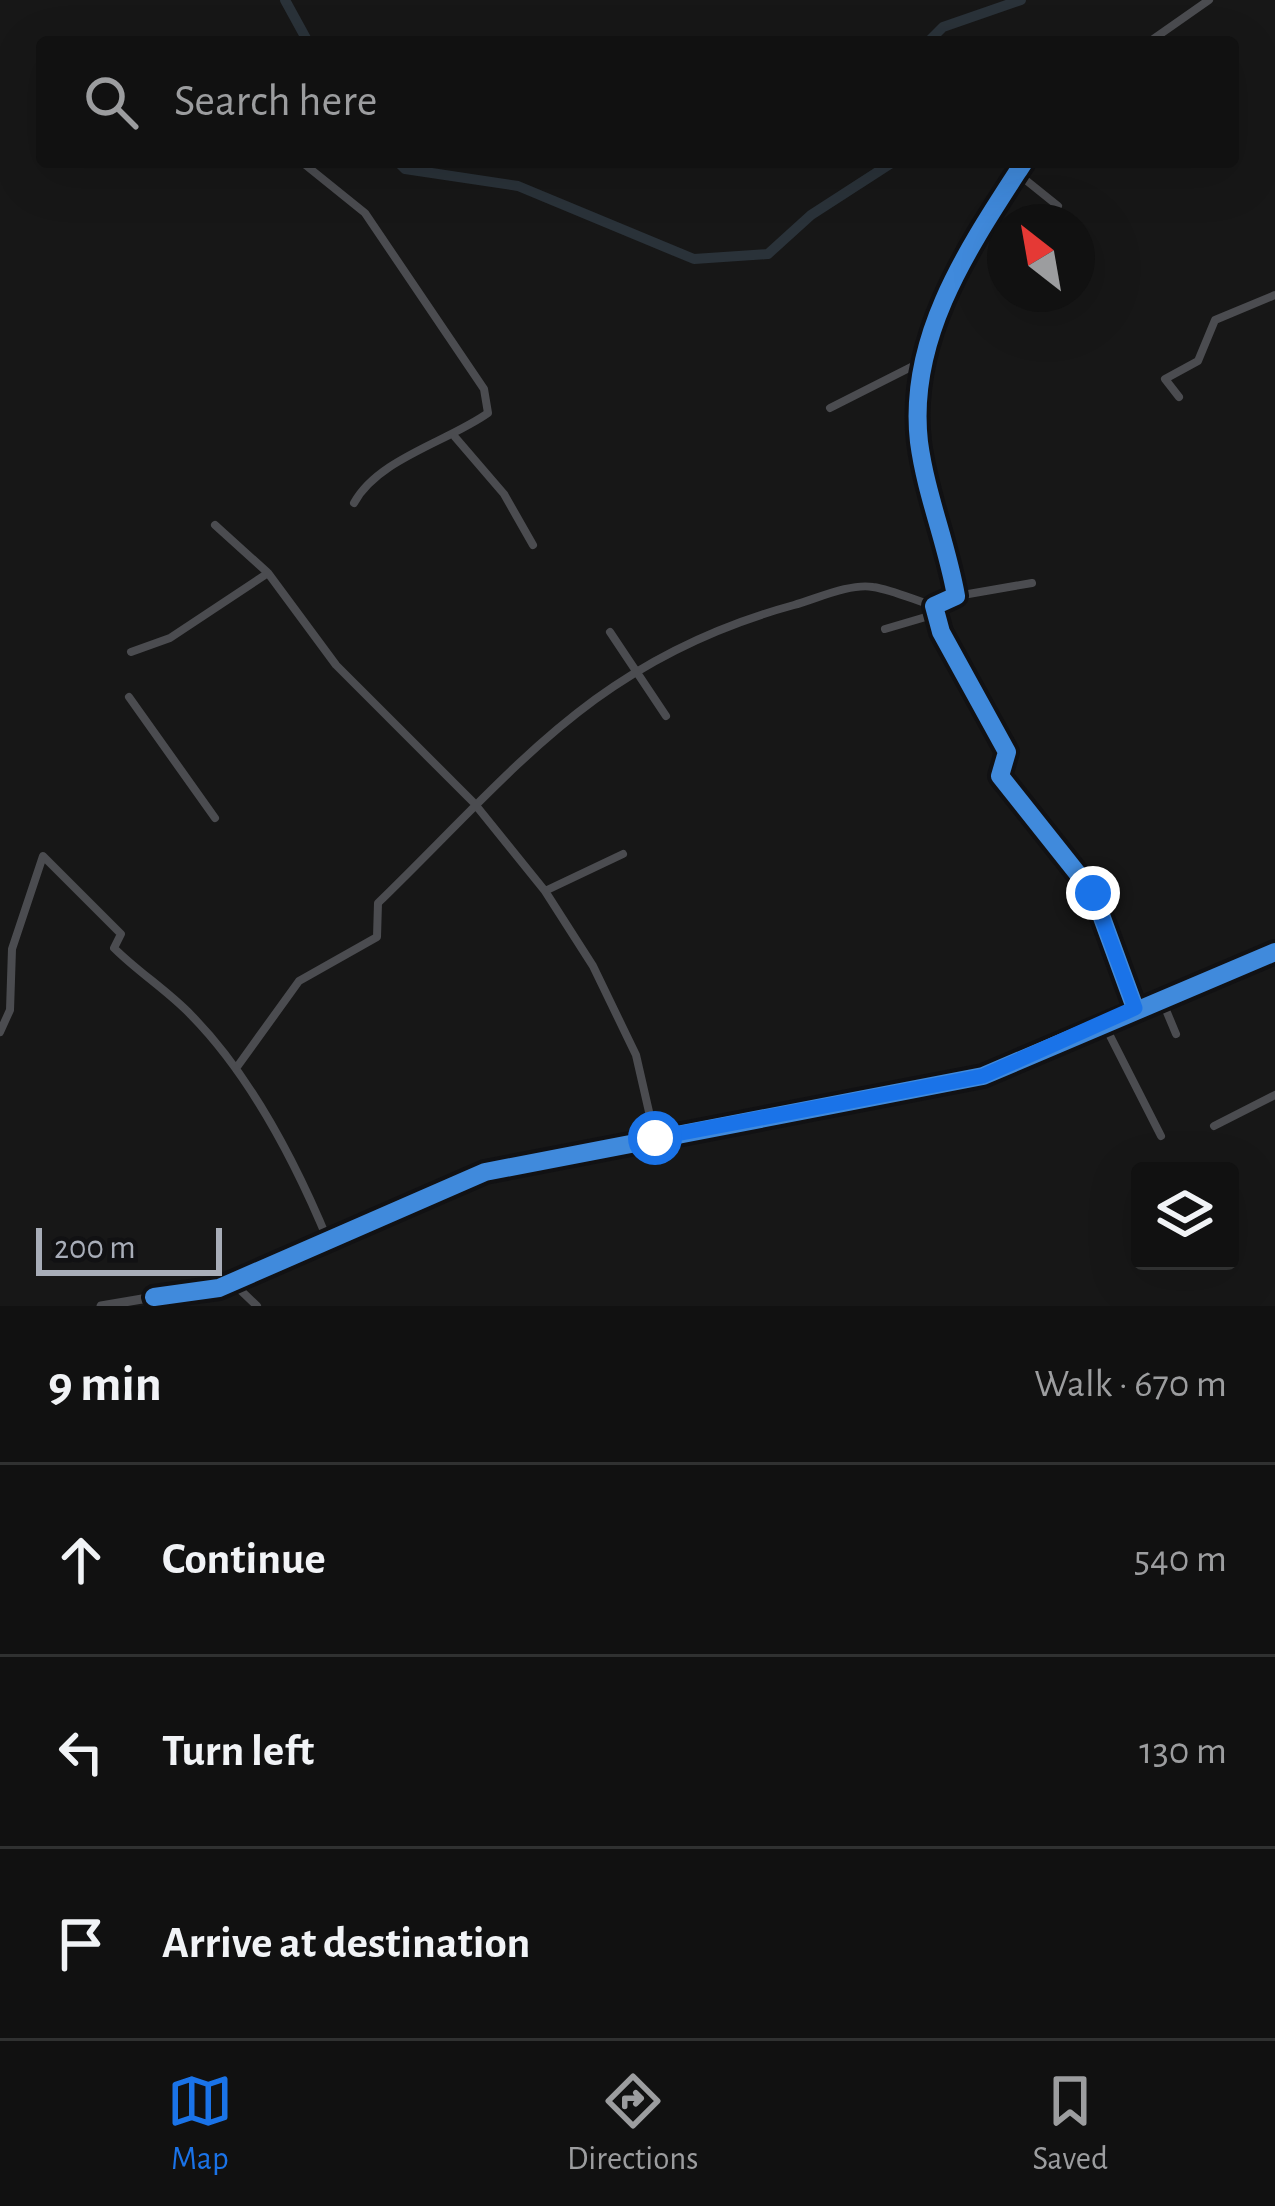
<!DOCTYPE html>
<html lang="en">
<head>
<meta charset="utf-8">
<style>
	:root { --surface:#111; --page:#1a1a1a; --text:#f1f3f6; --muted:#9c9d9f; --line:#303131; --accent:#1a73e8 }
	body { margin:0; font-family:"Alegreya Sans",sans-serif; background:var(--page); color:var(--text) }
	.controls { position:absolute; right:36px; bottom:36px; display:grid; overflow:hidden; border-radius:12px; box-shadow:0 12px 48px #0002 }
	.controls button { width:108px; height:108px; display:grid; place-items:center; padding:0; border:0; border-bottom:3px solid var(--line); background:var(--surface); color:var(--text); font:60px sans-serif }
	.compass { position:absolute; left:987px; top:204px; width:108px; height:108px; border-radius:50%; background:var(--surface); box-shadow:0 12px 48px #0002; rotate:329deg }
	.scale { position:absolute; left:36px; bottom:30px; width:186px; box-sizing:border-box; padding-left:12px; border:6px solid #a8adb8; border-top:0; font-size:33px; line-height:42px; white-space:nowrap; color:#a8adb8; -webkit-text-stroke:9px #111113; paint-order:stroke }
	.stop { position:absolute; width:36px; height:36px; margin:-27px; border:9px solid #1a73e8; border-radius:50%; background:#fff }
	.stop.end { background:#1a73e8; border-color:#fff; box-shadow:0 3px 12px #0008 }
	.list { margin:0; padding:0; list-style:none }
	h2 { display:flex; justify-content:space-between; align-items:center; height:156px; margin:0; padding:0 48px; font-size:51px }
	h2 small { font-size:39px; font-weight:400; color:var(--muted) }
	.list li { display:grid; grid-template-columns:78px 1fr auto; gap:36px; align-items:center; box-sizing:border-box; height:192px; padding:0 48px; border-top:3px solid var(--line) }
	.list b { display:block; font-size:45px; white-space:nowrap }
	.list em { font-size:39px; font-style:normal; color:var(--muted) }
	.icon { flex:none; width:66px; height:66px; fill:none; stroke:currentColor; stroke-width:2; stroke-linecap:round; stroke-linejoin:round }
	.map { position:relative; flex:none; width:1275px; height:1306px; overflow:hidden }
	.search { position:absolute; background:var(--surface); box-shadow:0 12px 48px #0002; left:36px; right:36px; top:36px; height:132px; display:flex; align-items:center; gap:30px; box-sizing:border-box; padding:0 42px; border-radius:12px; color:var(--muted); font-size:45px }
	.sheet { height:732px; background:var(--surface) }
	nav { display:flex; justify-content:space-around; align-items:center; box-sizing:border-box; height:168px; border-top:3px solid var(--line); background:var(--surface); font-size:33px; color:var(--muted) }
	nav a { display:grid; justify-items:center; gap:6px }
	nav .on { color:var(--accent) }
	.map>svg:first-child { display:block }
</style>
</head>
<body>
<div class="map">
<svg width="1275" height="1306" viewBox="0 0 1275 1306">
	<rect width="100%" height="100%" fill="#171717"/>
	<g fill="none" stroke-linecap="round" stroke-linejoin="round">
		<path stroke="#2a3239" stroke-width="10" d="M 285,0 L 308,42
			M 928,42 L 943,27 L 1021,0
			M 398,162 L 405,169 L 518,186 L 694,259 L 768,254 L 811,215 L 893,162"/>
		<path stroke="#4b4c50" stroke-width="8" d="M 1149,42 L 1209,0
			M 1024,162 C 969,247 907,337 919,442 C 926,495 947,544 956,596 L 934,606 L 941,632 L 1007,752 L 1000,776 L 1093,893 L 1135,1008
			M 303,163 L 365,213 L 484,389 L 488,413 C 447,442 378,459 354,503
			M 1017,173 L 1058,206
			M 1179,397 L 1165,379 L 1198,361 L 1215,320 L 1275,295
			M 830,408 L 921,362
			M 455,437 L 504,494 L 533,545
			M 215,525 L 267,572
			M 957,596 L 1032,583
			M 885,629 L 936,614
			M 610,632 L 666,716
			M 131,652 L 170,638 L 268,573 L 336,665 L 474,803 L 545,891 L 593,966 L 636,1055 L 655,1138
			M 129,697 L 215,818
			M 545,891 L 623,854
			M 1161,998 L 1176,1034
			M 1103,1022 L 1161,1136
			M 0,1032 L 10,1010 L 12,949 L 43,856 L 121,934 L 114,948 C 138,972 168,991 191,1015 C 252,1077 296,1163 329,1243
			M 237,1067 L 299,981 L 377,937 L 378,903 C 516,769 596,659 794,605 C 816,599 850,583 873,587 C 893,590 914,600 934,606
			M 1214,1126 L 1275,1095
			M 233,1283 L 257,1306
			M 154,1297 L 219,1288 L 485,1172 L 983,1076 L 1275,952"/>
		<path stroke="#4b4c50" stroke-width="9" d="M 101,1306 L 154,1297 L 161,1306"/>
		<defs>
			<path id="cycleway" d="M 1024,162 C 969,247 907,337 919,442 C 926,495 947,544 956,596 L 934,606 L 941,632 L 1007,752 L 1000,776 L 1093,893 L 1135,1008
				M 154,1297 L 219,1288 L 485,1172 L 983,1076 L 1275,952"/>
		</defs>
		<use href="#cycleway" stroke="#111113" stroke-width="26"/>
		<use href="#cycleway" stroke="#408adc" stroke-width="18"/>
	</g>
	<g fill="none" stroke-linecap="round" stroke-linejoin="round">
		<path stroke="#1a73e8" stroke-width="15" d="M 655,1138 L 983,1076 L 1135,1008 L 1093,893"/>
	</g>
</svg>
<div class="controls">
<button><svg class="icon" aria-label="layers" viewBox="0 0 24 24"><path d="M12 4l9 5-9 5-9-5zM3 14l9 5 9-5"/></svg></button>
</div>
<svg class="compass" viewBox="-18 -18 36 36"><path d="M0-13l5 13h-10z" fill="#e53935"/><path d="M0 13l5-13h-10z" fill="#9c9d9f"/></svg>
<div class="scale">200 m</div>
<div class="stop" style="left:655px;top:1138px"></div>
<div class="stop end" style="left:1093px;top:893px"></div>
<div class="search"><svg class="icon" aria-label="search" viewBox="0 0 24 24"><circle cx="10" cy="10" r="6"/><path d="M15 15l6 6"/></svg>Search here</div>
</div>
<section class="sheet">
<h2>9 min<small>Walk · 670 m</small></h2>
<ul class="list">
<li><svg class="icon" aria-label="ahead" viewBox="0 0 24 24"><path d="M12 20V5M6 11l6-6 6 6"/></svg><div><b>Continue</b></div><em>540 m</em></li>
<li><svg class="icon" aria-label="left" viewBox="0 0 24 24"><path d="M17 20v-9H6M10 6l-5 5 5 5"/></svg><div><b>Turn left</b></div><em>130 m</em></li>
<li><svg class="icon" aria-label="arrive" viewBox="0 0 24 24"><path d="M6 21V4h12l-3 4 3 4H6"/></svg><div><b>Arrive at destination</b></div></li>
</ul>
</section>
<nav>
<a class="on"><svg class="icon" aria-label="map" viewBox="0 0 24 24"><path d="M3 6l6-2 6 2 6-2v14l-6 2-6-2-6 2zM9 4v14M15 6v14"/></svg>Map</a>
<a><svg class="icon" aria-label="directions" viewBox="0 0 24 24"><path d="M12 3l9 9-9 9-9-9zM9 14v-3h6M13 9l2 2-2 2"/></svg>Directions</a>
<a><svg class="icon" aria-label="saved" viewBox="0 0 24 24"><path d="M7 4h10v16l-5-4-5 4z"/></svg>Saved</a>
</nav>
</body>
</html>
